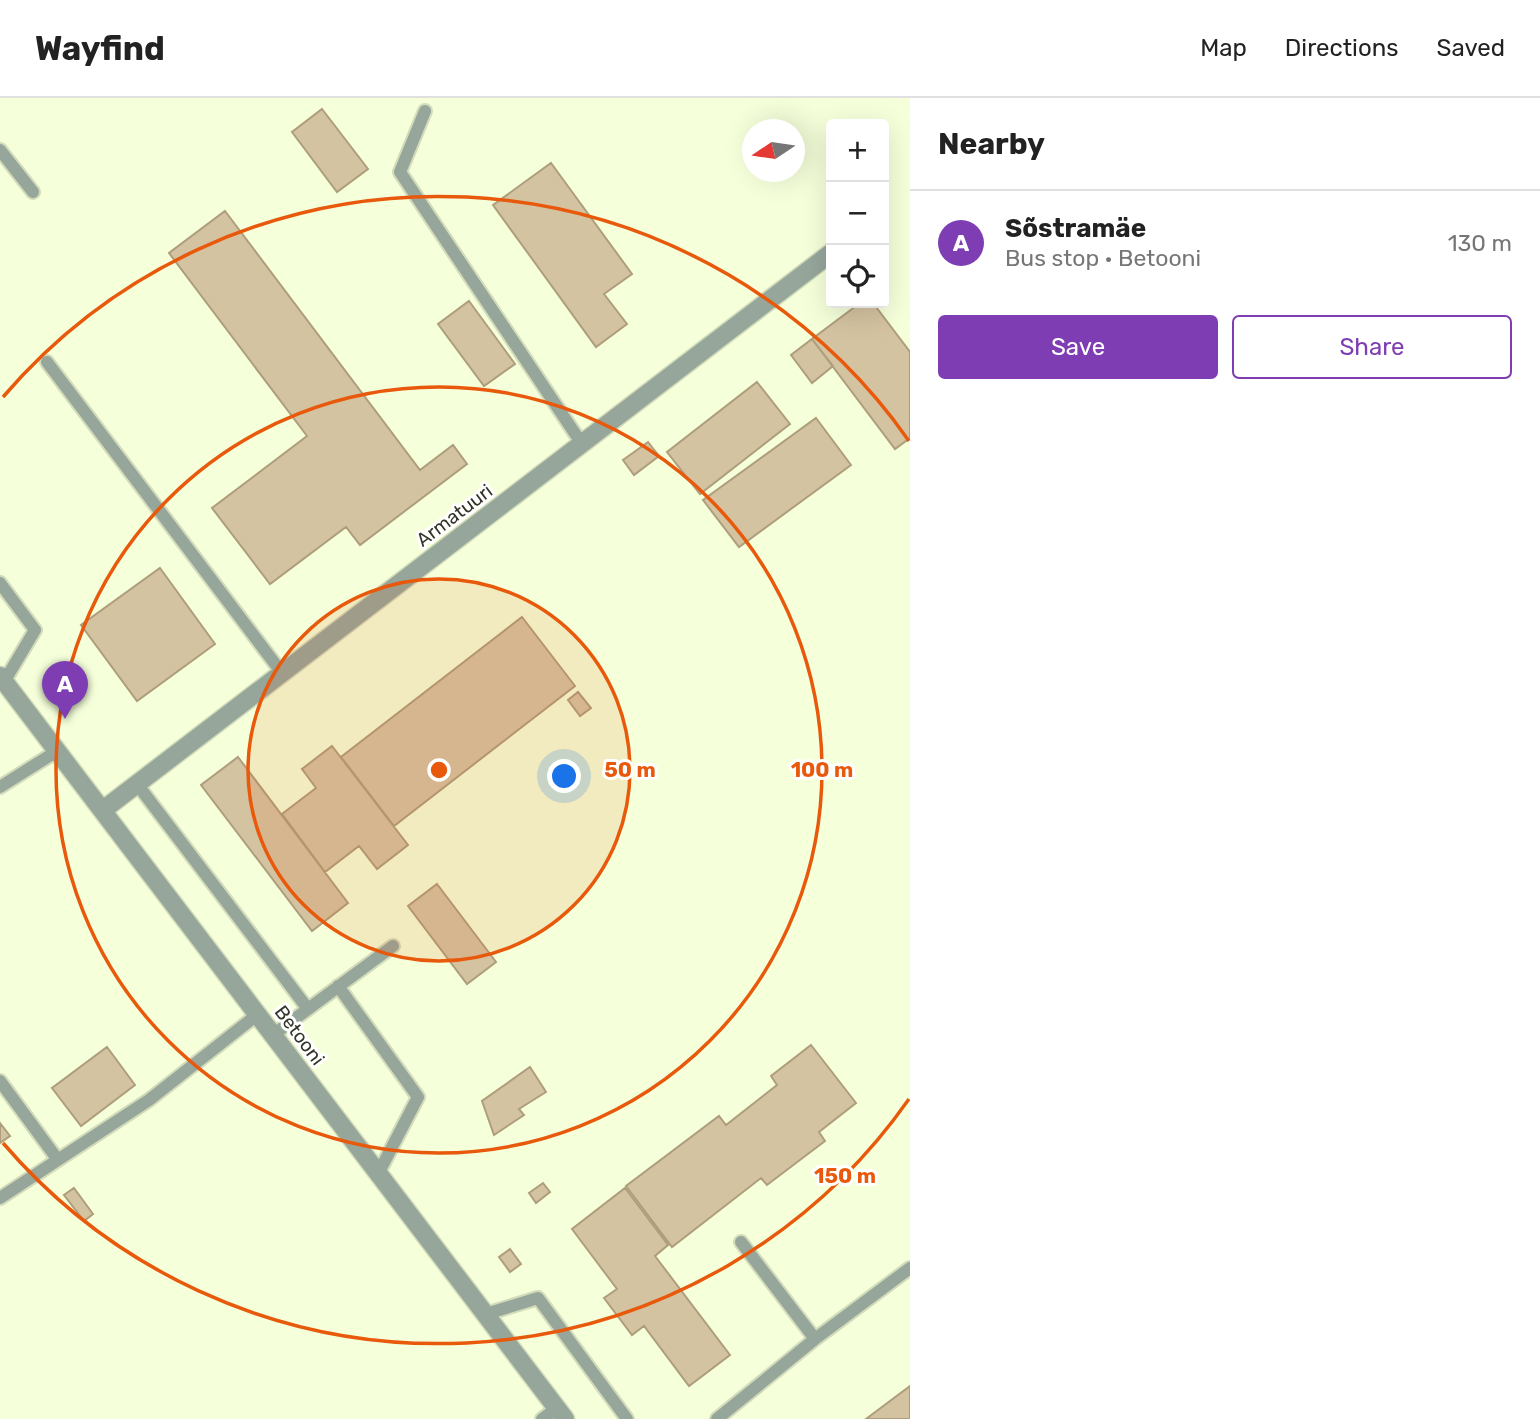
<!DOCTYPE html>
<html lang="en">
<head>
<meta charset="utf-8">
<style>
	:root { --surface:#fff; --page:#f2f2f2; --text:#222; --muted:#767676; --line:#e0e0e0; --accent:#7e3db2 }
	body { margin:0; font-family:Rubik,sans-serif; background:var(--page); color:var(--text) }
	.controls { position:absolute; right:21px; top:21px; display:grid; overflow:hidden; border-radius:7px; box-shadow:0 7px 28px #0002 }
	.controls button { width:63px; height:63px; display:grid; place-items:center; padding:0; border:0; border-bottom:2px solid var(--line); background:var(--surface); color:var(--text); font:35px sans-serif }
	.compass { position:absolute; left:742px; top:21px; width:63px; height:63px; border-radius:50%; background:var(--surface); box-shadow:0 7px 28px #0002; rotate:257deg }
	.you { position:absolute; left:565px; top:679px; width:24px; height:24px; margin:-18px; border:5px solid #fff; border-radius:50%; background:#1a73e8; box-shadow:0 0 0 10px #1a73e833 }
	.badge { display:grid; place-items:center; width:46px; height:46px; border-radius:50%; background:var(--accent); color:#fff; font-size:23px; font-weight:700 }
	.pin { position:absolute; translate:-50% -58px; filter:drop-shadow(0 2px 4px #0008) }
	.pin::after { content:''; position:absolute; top:37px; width:24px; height:21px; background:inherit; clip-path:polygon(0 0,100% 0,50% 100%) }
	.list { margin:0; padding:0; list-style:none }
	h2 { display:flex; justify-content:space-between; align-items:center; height:91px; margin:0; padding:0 28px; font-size:30px }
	h2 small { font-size:23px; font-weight:400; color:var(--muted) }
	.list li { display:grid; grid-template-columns:46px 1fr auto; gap:21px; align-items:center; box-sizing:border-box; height:105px; padding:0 28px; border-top:2px solid var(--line) }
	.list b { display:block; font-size:26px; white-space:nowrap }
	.list p { margin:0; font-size:23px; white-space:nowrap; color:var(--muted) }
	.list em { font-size:23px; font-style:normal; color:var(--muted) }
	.actions { display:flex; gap:14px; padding:21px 28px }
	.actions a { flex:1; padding:16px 0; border:2px solid var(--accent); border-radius:7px; text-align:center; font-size:24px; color:var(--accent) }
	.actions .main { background:var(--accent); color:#fff }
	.icon { flex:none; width:38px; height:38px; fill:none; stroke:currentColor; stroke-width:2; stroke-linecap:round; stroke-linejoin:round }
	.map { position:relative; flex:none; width:910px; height:1321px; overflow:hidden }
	header { display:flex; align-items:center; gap:42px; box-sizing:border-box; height:98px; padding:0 35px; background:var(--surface); border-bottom:2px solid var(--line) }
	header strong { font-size:33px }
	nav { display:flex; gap:38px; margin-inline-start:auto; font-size:24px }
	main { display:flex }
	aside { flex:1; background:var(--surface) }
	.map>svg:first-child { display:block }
</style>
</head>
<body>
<header>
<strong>Wayfind</strong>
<nav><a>Map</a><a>Directions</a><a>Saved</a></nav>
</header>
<main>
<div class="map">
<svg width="910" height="1321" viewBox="0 0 910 1321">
	<rect width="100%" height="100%" fill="#f5ffda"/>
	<path fill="#d4c3a1" stroke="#ae9e7c" stroke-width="2" d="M 322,11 L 368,71 L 337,94 L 292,34 Z
		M 551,65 L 632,176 L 604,196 L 627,226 L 596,249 L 493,107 Z
		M 225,113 L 420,372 L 453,347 L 467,366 L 360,447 L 346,429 L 270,486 L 212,410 L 307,338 L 169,155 Z
		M 469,203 L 515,266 L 484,288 L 438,226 Z
		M 860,205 L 873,205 L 910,254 L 910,340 L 895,351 L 812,241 Z
		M 812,241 L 833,268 L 812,285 L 791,257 Z
		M 757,284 L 790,326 L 700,396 L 667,354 Z
		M 816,320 L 851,367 L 739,449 L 703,402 Z
		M 648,344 L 659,358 L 634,377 L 623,362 Z
		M 160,470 L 215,546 L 137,603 L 81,527 Z
		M 522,519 L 575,588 L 394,728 L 341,659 Z
		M 578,594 L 591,610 L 580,618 L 568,602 Z
		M 332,648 L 408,747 L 377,771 L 359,748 L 325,774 L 282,716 L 316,690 L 302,671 Z
		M 238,659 L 348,805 L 312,833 L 201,687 Z
		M 437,786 L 496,864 L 467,886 L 408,808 Z
		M 811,947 L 856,1005 L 819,1034 L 825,1043 L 767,1087 L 761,1080 L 672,1149 L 626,1088 L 719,1018 L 726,1027 L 777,987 L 771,978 Z
		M 107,949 L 135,987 L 81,1028 L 52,990 Z
		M 530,969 L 546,994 L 519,1011 L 524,1017 L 494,1037 L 482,1003 Z
		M 0,1025 L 10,1038 L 0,1045 Z
		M 543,1085 L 550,1094 L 536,1105 L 529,1095 Z
		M 74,1090 L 93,1116 L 84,1123 L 64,1097 Z
		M 625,1090 L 668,1147 L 655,1158 L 730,1257 L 689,1288 L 644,1228 L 632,1237 L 604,1200 L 617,1191 L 572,1131 Z
		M 510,1151 L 521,1166 L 510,1174 L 499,1159 Z
		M 910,1288 L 910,1321 L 866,1321 Z"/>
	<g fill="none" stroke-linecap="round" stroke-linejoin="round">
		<defs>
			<path id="service" d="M 425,13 L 400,74 L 582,346
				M 0,52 L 33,94
				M 47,264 L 282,575
				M 0,485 L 35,532 L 4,584
				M 137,686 L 308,911
				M 0,689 L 57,653
				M 338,888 L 418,999 L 378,1076
				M 273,937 L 393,848
				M 0,983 L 58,1062
				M 0,1100 L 149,1002 L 258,916
				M 741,1144 L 815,1241
				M 486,1216 L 538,1200 L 627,1321
				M 542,1321 L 557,1310
				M 717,1321 L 815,1241 L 910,1170"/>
			<path id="minor" d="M 103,712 L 831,155"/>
			<path id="tertiary" d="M 0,578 L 565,1321"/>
		</defs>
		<use href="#service" stroke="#d2dbba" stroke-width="16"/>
		<use href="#minor" stroke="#d2dbba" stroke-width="21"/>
		<use href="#tertiary" stroke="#d2dbba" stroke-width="21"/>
		<use href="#service" stroke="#96a69b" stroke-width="12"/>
		<use href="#minor" stroke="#96a69b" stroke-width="18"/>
		<use href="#tertiary" stroke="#96a69b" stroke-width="18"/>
	</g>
	<circle cx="439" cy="672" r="191" fill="#e8590c" fill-opacity=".12"/>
	<g fill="none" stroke="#e8590c" stroke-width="3.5">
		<circle cx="439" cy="672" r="191"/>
		<circle cx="439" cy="672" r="383"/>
		<path d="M909 1001A574 574 0 0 1 3 1045M3 299A574 574 0 0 1 909 343"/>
	</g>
	<g text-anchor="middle" stroke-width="6" stroke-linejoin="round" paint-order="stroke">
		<g font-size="19" fill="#323527" stroke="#fff">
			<text transform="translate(454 417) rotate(-37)" y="7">Armatuuri</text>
			<text transform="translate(300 937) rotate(53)" y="7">Betooni</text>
		</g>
	</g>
	<circle cx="439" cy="672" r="10" fill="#e8590c" stroke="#fff" stroke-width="3.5"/>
	<g font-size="21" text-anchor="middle" font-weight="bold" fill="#e8590c" stroke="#fff" stroke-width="6" stroke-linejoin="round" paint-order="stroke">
		<text x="630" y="679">50 m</text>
		<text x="822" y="679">100 m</text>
		<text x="845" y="1085">150 m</text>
	</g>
</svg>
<div class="controls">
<button>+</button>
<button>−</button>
<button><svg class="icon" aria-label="locate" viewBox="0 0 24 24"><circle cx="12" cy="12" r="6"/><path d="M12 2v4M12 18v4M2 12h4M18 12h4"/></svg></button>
</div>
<svg class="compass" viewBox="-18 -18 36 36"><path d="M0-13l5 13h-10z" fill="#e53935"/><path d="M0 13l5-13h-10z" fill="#767676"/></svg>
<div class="you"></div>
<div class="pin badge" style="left:65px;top:621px">A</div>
</div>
<aside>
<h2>Nearby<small></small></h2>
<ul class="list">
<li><span class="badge">A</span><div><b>Sõstramäe</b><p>Bus stop · Betooni</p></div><em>130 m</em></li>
</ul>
<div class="actions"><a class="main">Save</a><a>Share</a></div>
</aside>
</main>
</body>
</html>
